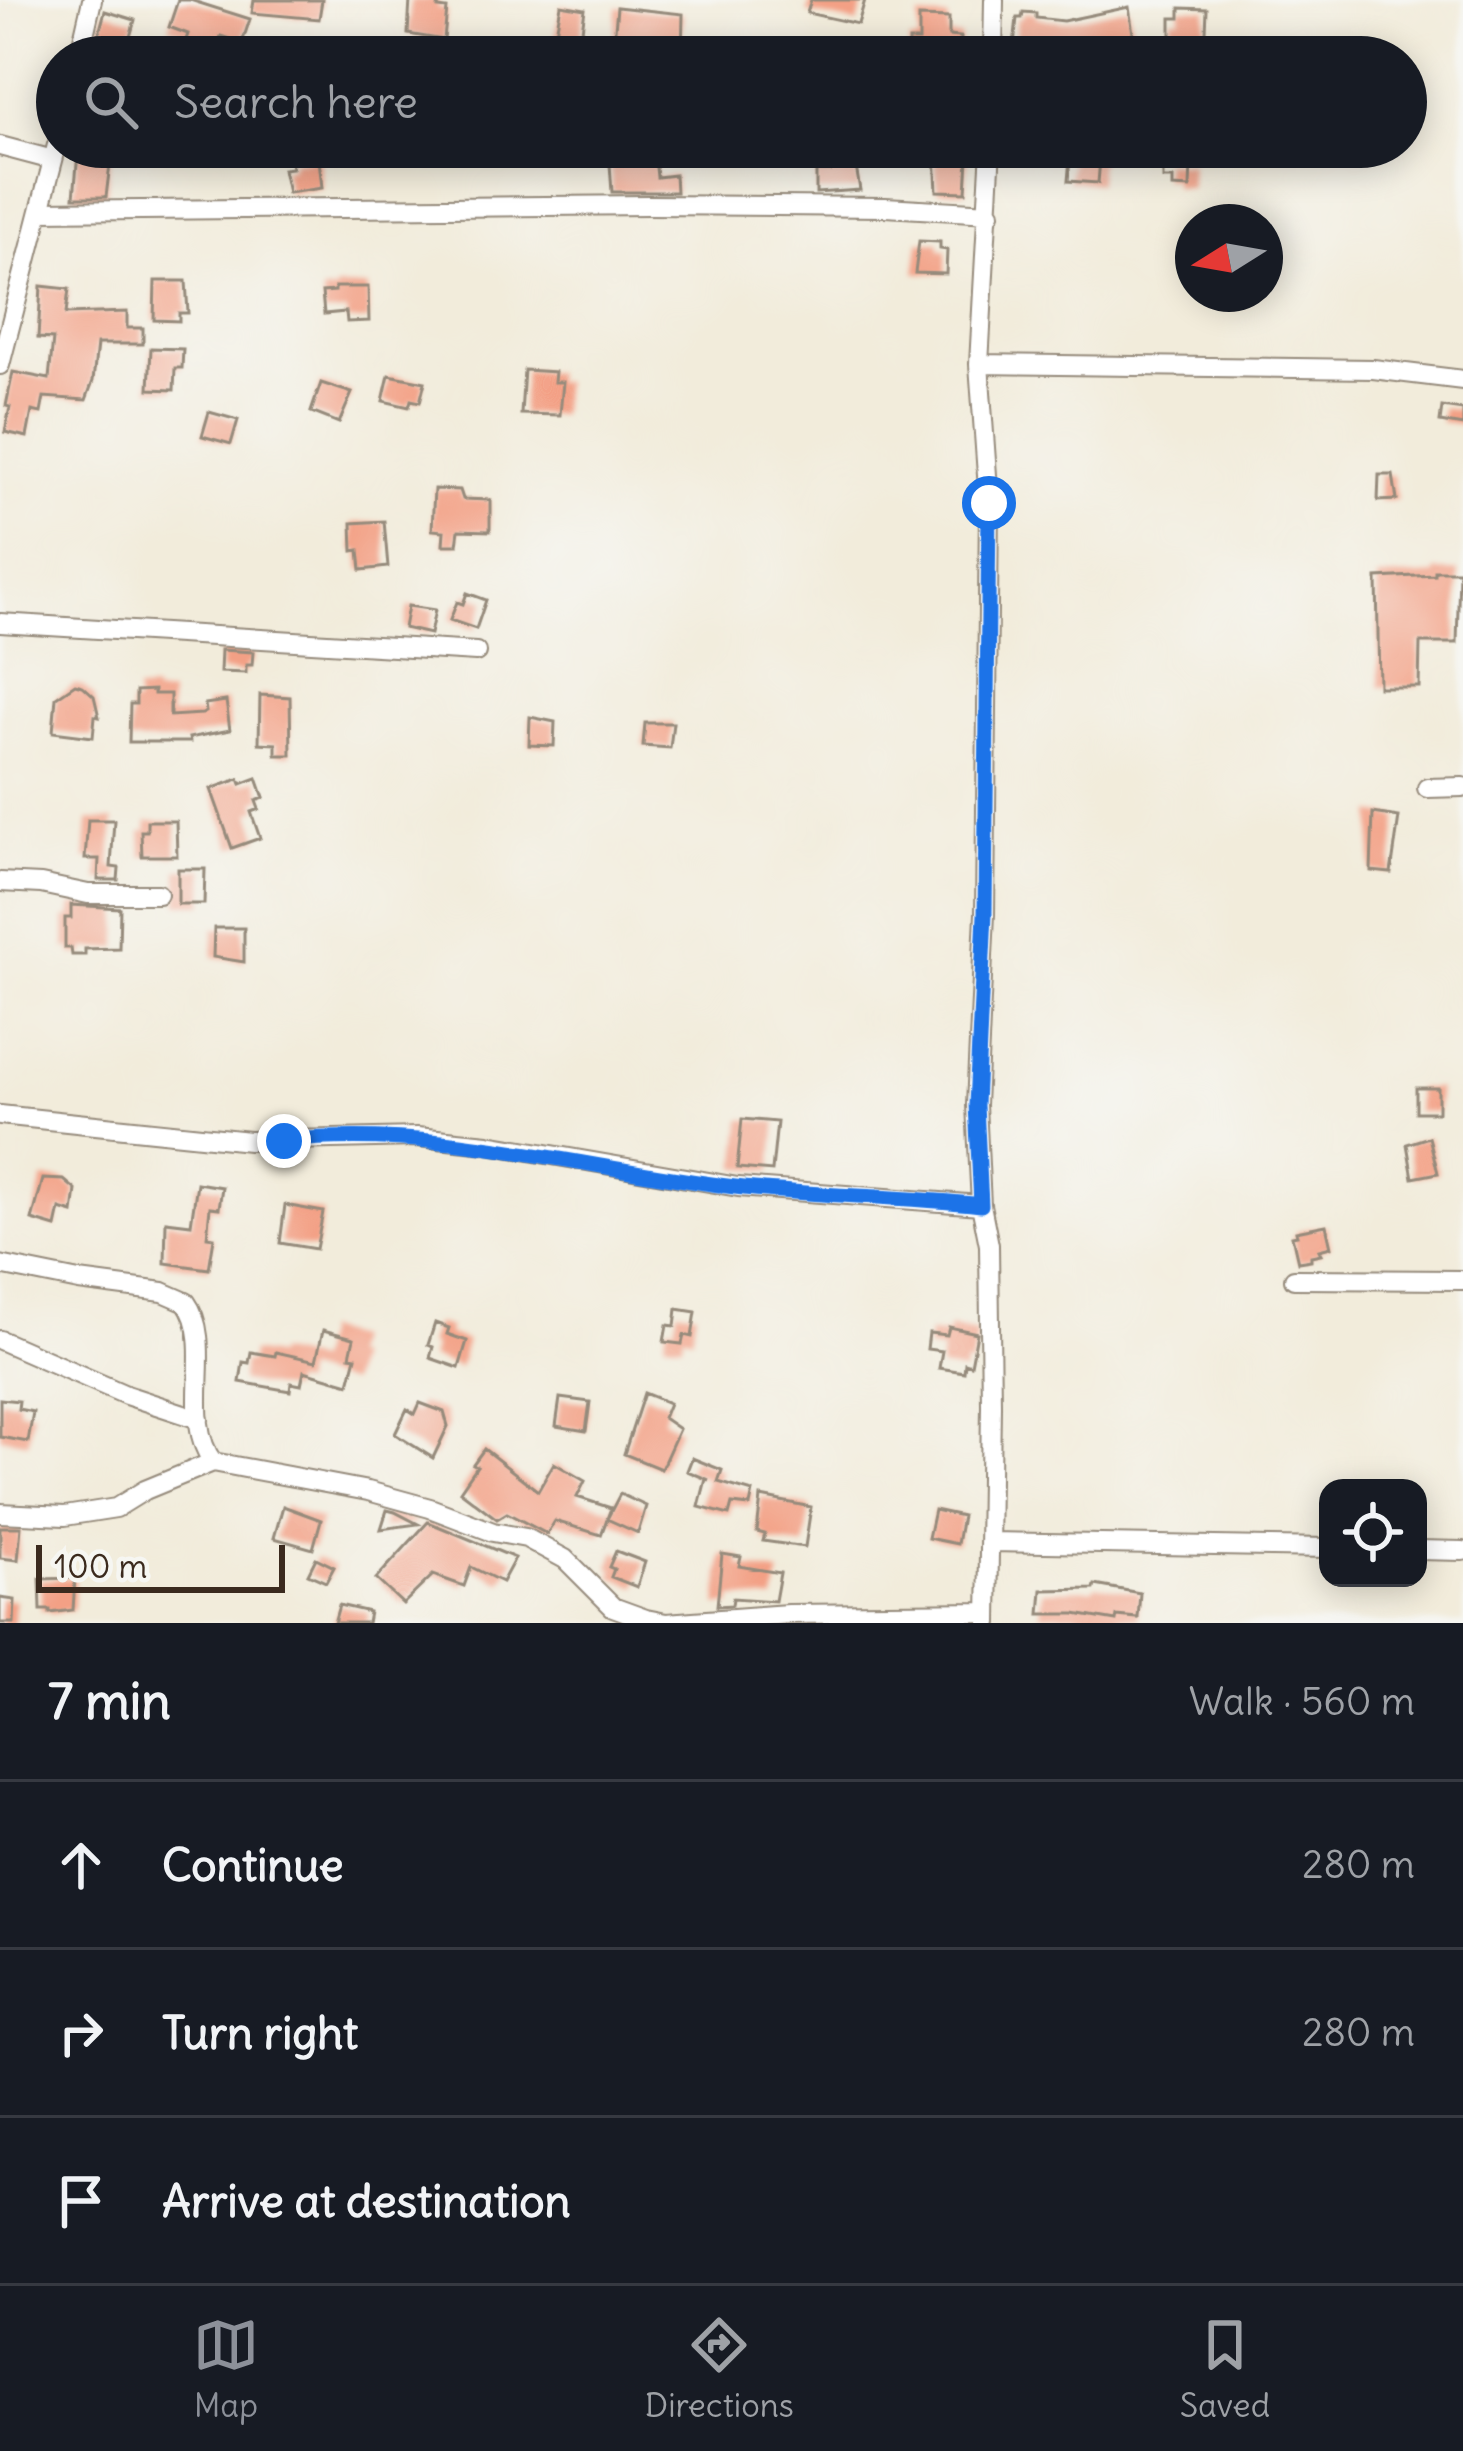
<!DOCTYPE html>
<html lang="en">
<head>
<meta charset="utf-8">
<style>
	:root { --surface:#171b24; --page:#242831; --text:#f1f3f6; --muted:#9ea1a6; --line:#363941; --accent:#8c9099 }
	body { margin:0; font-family:Delius,sans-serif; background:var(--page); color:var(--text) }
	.controls { position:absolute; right:36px; bottom:36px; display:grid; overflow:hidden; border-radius:24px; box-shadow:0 6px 30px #0003 }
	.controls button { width:108px; height:108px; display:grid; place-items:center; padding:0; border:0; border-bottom:3px solid var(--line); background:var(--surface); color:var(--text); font:60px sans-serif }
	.compass { position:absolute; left:1175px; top:204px; width:108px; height:108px; border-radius:50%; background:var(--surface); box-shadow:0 6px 30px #0003; rotate:259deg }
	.scale { position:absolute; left:36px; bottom:30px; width:249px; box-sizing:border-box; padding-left:12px; border:6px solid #3b2a1e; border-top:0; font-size:33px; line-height:42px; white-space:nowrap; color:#3b2a1e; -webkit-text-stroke:9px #f6f6f2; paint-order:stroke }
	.stop { position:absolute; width:36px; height:36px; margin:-27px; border:9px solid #1a73e8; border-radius:50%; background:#fff }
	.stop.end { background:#1a73e8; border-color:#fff; box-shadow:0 3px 12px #0008 }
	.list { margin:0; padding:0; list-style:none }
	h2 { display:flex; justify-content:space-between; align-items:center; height:156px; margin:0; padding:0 48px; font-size:51px }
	h2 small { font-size:39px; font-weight:400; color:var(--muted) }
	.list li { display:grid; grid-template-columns:78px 1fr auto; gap:36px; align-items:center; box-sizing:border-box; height:168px; padding:0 48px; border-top:3px solid var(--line) }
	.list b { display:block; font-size:45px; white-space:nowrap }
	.list em { font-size:39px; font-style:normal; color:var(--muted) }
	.icon { flex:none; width:66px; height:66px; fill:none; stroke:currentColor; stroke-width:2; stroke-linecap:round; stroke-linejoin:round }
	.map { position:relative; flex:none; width:1463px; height:1623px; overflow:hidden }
	.search { position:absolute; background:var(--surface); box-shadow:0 6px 30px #0003; left:36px; right:36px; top:36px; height:132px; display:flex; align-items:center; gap:30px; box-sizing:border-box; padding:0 42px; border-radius:66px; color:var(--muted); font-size:45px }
	.sheet { height:660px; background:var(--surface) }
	nav { display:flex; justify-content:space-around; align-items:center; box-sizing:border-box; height:168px; border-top:3px solid var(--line); background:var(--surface); font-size:33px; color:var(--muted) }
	nav a { display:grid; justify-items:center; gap:6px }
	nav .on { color:var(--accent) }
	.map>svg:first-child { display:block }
</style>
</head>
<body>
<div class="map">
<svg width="1463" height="1623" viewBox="0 0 1463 1623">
	<rect width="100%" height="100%" fill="#f6f6f2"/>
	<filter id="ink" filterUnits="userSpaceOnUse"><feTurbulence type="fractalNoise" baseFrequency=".00833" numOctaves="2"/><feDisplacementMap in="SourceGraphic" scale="24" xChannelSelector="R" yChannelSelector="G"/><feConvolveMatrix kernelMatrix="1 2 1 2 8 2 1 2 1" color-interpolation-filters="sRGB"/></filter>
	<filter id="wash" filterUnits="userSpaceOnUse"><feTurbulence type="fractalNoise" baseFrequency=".004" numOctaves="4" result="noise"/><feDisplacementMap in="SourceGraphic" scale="48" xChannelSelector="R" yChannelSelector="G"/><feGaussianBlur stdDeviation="2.7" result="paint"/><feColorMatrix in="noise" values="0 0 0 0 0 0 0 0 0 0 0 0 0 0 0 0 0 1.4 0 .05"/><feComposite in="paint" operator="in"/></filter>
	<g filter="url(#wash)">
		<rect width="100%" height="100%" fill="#f2ecdb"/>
		<g id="blocks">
			<path fill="#f3a085" d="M 178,0 L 190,0 L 250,19 L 242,43 L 221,36 L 215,50 L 186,40 L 188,34 L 169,27 Z
				M 254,0 L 322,0 L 319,19 L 252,13 Z
				M 410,0 L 439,0 L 438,8 L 447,9 L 444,40 L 408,34 Z
				M 811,0 L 865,0 L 858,24 L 807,13 Z
				M 561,5 L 585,9 L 580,44 L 594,45 L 593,57 L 545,55 L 547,42 L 555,38 Z
				M 617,7 L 683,14 L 682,55 L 613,52 Z
				M 1129,7 L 1135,47 L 1094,53 L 1094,57 L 1064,57 L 1064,51 L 1014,45 L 1017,18 L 1022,18 L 1023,12 L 1036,13 L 1036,18 L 1063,21 Z
				M 1180,8 L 1207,9 L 1205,55 L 1171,53 L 1171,18 L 1180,18 Z
				M 105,11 L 135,20 L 124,57 L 100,57 L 103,43 L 97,41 Z
				M 919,17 L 949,18 L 949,36 L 961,37 L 960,57 L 909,57 L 909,41 L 919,41 Z
				M 1071,147 L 1101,147 L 1098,183 L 1068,181 Z
				M 78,153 L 111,156 L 106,197 L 74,197 Z
				M 935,155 L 968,158 L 966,192 L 937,191 Z
				M 655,158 L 657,177 L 675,175 L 676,192 L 612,192 L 610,164 Z
				M 319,159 L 322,188 L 288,193 L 283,169 L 292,168 L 291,161 Z
				M 855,161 L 860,190 L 816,193 L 816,171 L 831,171 L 837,169 L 837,162 Z
				M 1163,162 L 1191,163 L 1190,188 L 1173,187 L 1173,179 L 1163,179 Z
				M 919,241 L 940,242 L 940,249 L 947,250 L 946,274 L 915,273 Z
				M 155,281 L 186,281 L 188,313 L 179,313 L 179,321 L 154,320 Z
				M 41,286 L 69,289 L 66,314 L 127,312 L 127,328 L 143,328 L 143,344 L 97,344 L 93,381 L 86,400 L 44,397 L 41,413 L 32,411 L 27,437 L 5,432 L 10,407 L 6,406 L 13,372 L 49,379 L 53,339 L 38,338 Z
				M 335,287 L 368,287 L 369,321 L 347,322 L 346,312 L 324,314 L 322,292 L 335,291 Z
				M 151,348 L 183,349 L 182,368 L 175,368 L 174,390 L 149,389 Z
				M 524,370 L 555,372 L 554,382 L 563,382 L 560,415 L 521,414 Z
				M 389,375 L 425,382 L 420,402 L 411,400 L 409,407 L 383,401 Z
				M 321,383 L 352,393 L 339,423 L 311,412 Z
				M 1442,407 L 1463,410 L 1463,426 L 1440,422 Z
				M 209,412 L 238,420 L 231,444 L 202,436 Z
				M 1379,475 L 1393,475 L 1397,500 L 1378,501 Z
				M 434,489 L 460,490 L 463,499 L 490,500 L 490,531 L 459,530 L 457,545 L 443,545 L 444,531 L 432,530 Z
				M 384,521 L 388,567 L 361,570 L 359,550 L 353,551 L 352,523 Z
				M 1435,571 L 1459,571 L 1457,643 L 1420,643 L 1419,687 L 1379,687 L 1377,578 L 1435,575 Z
				M 467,593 L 486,600 L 476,629 L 450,620 L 457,602 L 463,604 Z
				M 408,606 L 435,610 L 430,634 L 404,628 Z
				M 221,650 L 253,652 L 252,665 L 246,665 L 246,673 L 220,672 Z
				M 75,684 L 83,686 L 94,696 L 99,717 L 95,716 L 93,737 L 53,732 L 56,697 Z
				M 154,690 L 154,694 L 170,694 L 170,716 L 202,714 L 206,712 L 205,704 L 226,701 L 230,730 L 189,738 L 190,742 L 129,742 L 130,704 L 136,704 L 136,691 Z
				M 260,695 L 290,697 L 291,755 L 276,755 L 276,744 L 259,743 Z
				M 530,717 L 555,722 L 554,746 L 529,745 Z
				M 645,723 L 673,723 L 670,748 L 643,746 Z
				M 257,778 L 264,798 L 256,801 L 259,809 L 251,812 L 260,838 L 232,848 L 211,789 L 239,779 L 241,784 Z
				M 1373,813 L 1399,817 L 1391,873 L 1371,871 Z
				M 88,820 L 114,820 L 111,867 L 119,868 L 118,880 L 98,880 L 99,859 L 85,859 Z
				M 147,821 L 176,821 L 177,856 L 142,856 L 141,831 L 147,831 Z
				M 178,869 L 205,869 L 204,904 L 178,904 Z
				M 71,905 L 120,908 L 119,948 L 85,949 L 85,955 L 72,955 L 71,948 L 65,948 L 65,918 L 71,918 Z
				M 214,928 L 244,928 L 244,962 L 213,957 Z
				M 1416,1088 L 1438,1088 L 1438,1112 L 1416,1112 Z
				M 742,1119 L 777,1122 L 772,1171 L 737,1168 Z
				M 1429,1137 L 1438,1173 L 1413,1178 L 1407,1144 Z
				M 43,1179 L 64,1180 L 76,1190 L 73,1213 L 60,1209 L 56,1227 L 32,1220 Z
				M 197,1183 L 222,1187 L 219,1208 L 210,1207 L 207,1237 L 214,1238 L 209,1269 L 165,1263 L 166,1221 L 191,1224 Z
				M 285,1205 L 323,1212 L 316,1249 L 280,1243 Z
				M 1326,1225 L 1331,1247 L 1319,1250 L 1321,1254 L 1311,1256 L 1311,1260 L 1298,1262 L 1292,1236 L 1297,1235 L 1296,1231 Z
				M 677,1309 L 696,1312 L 692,1337 L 684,1335 L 682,1344 L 664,1342 L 667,1325 L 675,1326 Z
				M 435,1323 L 449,1328 L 447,1334 L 467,1341 L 459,1368 L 430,1358 L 433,1347 L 428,1345 Z
				M 949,1327 L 977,1333 L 971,1365 L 965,1363 L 964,1372 L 939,1368 L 942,1351 L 927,1349 L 929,1333 L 947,1335 Z
				M 323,1330 L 354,1338 L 350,1356 L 356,1357 L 349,1384 L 304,1371 L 301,1385 L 291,1383 L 290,1391 L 240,1382 L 243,1362 L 249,1363 L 251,1352 L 275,1356 L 276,1352 L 316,1361 Z
				M 644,1393 L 669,1403 L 663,1418 L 679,1429 L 661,1469 L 624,1454 Z
				M 560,1398 L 590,1402 L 586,1431 L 556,1426 Z
				M 0,1399 L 19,1401 L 18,1409 L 33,1412 L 28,1442 L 0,1437 Z
				M 420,1403 L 444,1412 L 448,1426 L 433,1458 L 395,1434 L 407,1409 L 415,1414 Z
				M 484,1449 L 538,1491 L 554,1463 L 585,1481 L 577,1497 L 611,1508 L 601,1535 L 555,1521 L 547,1534 L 507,1513 L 497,1519 L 460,1491 L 477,1466 L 473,1464 Z
				M 692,1458 L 722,1470 L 718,1482 L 753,1492 L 750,1506 L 732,1504 L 729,1515 L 699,1507 L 706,1479 L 709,1480 L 687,1471 Z
				M 620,1494 L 646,1506 L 638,1533 L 607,1519 Z
				M 761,1497 L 811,1507 L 805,1547 L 763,1541 L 765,1534 L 757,1532 Z
				M 283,1506 L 321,1520 L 313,1549 L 274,1538 Z
				M 387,1510 L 395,1512 L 418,1524 L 381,1529 Z
				M 934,1510 L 962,1516 L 957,1544 L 928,1538 Z
				M 428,1522 L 515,1558 L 502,1582 L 471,1567 L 464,1586 L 433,1575 L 403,1604 L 376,1579 Z
				M 0,1527 L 21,1527 L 18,1560 L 0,1558 Z
				M 616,1551 L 645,1562 L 637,1587 L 611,1577 L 614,1569 L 609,1567 Z
				M 722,1554 L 741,1557 L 739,1566 L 780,1573 L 775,1601 L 733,1598 L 732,1605 L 717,1606 Z
				M 316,1558 L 334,1567 L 326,1582 L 308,1574 Z
				M 75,1578 L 73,1610 L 50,1613 L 50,1610 L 41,1610 L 40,1579 Z
				M 1095,1585 L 1140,1593 L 1138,1618 L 1117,1616 L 1116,1621 L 1075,1614 L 1040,1614 L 1042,1590 L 1094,1589 Z
				M 0,1598 L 15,1600 L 14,1623 L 0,1623 Z
				M 339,1605 L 369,1612 L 367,1623 L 334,1623 Z"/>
		</g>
	</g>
	<g filter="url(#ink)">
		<use href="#blocks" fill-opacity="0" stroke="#968b7c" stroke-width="3"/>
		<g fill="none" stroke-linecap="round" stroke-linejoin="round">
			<defs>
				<path id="minor" d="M 79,57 L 92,0
					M 993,57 L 994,0
					M 0,146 L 53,160
					M 40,211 L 648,205 L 885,207 L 990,213
					M 979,364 L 1373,369 L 1463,380
					M 0,365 L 57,145
					M 0,623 L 476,652
					M 1427,788 L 1463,787
					M 0,882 L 41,884 L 88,894 L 158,894
					M 0,1115 L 249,1141 L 417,1137 L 488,1144 L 738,1187 L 981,1205
					M 0,1265 L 79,1281 L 163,1292 L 186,1302 C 216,1343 180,1418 213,1462 L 368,1491 L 430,1508 L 493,1532 L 526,1538 L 565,1559 L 613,1607 L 646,1619 L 666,1623 L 788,1614 L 987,1612
					M 1294,1279 L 1463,1280
					M 0,1340 L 126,1395 L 199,1419
					M 0,1513 L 65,1516 L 116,1508 L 145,1490 L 213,1462
					M 991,1542 L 1328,1548
					M 1418,1550 L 1463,1551
					M 988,1623 L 991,1405 L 989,1245 L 981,1205 L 976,1105 L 985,914 L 989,503 L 979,364 L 991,147"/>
			</defs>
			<use href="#minor" stroke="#968b7c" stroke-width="22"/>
			<use href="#minor" stroke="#fff" stroke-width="18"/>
		</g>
	</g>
	<g fill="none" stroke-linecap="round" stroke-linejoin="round" filter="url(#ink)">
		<path stroke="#1a73e8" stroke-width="15" d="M 284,1141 C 443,1125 580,1168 735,1187 C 815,1196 899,1196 981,1205 L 976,1105 L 985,914 L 989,503"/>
	</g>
</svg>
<div class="controls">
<button><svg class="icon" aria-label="locate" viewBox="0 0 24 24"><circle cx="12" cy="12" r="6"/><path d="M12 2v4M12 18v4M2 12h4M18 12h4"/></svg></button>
</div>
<svg class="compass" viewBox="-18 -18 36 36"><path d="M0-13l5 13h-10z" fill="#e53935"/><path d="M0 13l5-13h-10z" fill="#9ea1a6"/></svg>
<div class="scale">100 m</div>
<div class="stop" style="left:989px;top:503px"></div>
<div class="stop end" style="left:284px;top:1141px"></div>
<div class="search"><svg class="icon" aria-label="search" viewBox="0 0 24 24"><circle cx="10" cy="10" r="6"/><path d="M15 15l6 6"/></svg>Search here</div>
</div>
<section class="sheet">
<h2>7 min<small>Walk · 560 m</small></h2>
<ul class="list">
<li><svg class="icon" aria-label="ahead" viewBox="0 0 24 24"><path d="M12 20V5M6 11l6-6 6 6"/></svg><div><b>Continue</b></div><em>280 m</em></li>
<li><svg class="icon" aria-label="right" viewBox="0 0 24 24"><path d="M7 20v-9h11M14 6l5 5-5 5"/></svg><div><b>Turn right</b></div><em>280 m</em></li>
<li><svg class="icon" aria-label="arrive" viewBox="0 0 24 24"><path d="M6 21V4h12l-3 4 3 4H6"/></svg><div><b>Arrive at destination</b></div></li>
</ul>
</section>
<nav>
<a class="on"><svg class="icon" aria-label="map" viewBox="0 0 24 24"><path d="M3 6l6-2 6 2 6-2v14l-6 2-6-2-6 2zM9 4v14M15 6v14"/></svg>Map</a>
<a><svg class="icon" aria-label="directions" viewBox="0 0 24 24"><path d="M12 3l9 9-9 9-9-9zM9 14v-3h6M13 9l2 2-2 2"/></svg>Directions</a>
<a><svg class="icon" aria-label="saved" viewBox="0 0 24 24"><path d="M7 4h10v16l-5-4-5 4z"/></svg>Saved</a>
</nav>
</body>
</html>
